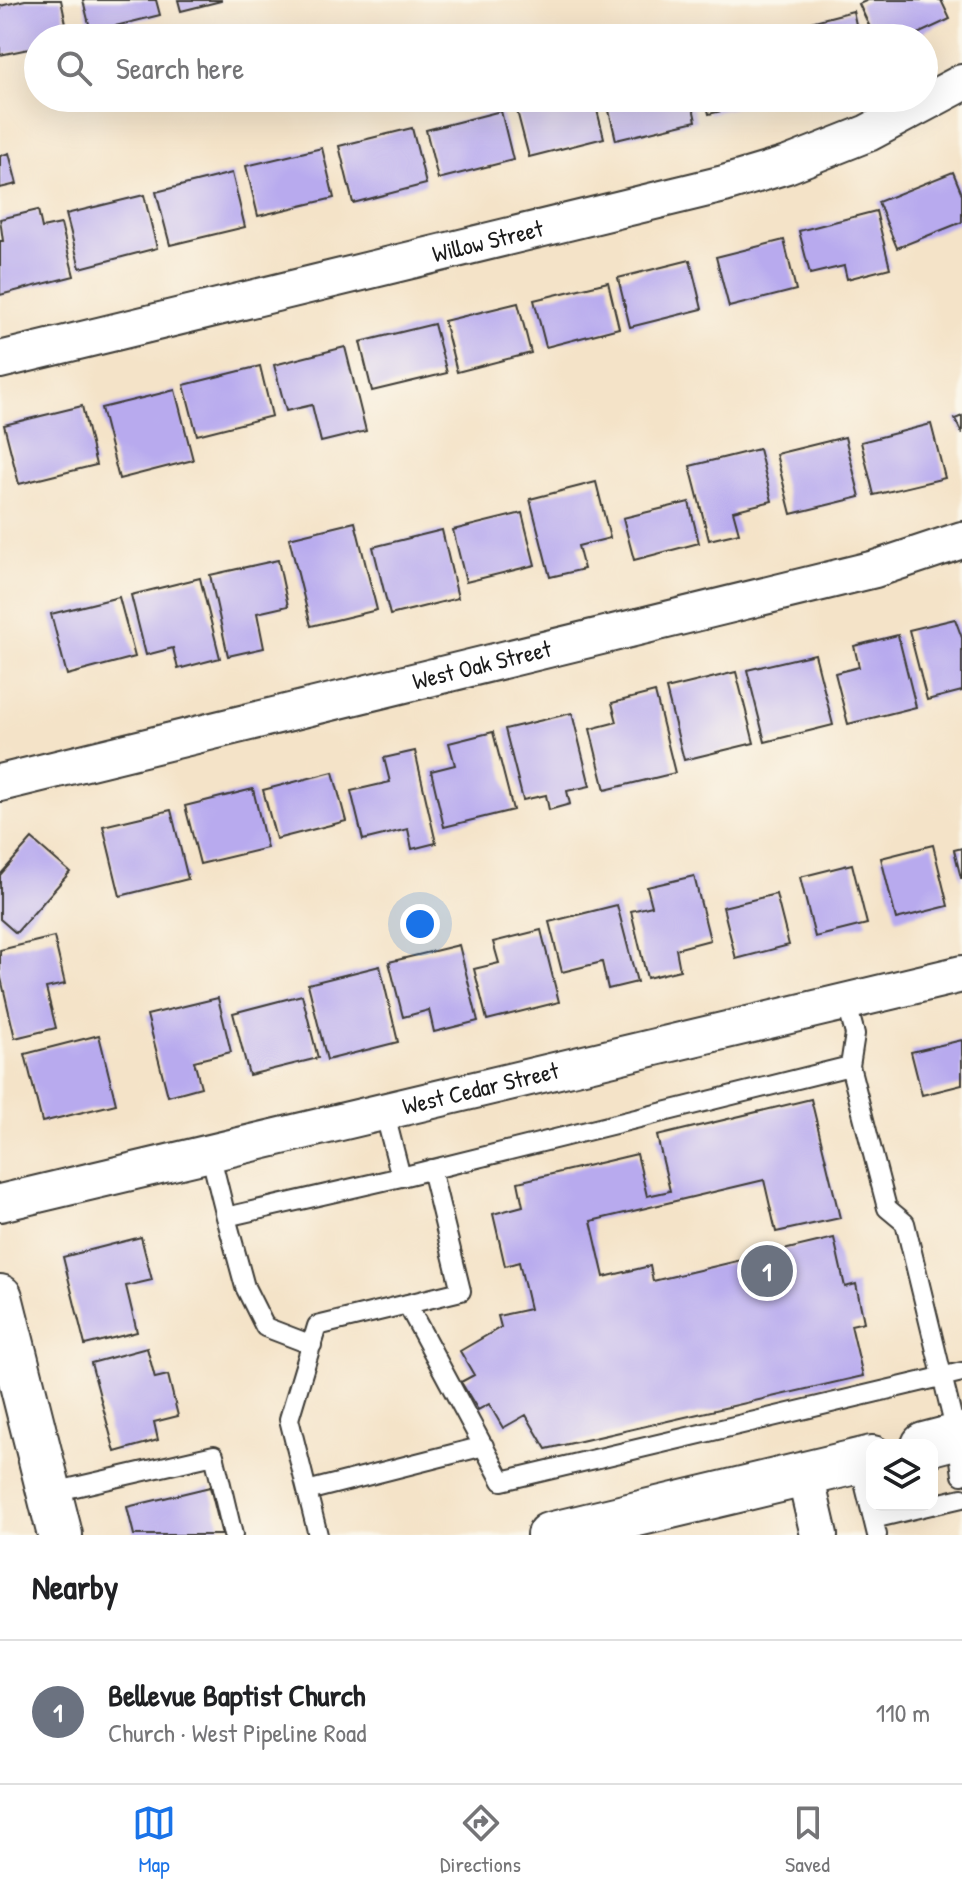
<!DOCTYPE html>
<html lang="en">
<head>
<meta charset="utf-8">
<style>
	:root { --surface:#fff; --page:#f6f6f6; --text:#202124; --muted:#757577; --line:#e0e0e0; --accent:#1a73e8 }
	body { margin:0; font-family:"Patrick Hand",sans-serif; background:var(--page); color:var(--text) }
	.controls { position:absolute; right:24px; bottom:24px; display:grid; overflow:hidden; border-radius:16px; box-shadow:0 8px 32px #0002 }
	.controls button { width:72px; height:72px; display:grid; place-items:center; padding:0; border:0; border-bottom:2px solid var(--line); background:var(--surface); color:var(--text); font:40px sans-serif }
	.you { position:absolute; left:420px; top:924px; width:28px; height:28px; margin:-20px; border:6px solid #fff; border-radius:50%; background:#1a73e8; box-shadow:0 0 0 12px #1a73e833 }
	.badge { display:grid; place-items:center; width:52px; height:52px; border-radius:50%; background:var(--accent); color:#fff; font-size:26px; font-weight:700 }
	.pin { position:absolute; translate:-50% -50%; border:4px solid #fff; box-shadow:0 2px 8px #0006 }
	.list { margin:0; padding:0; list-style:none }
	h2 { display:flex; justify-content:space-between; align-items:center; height:104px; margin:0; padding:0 32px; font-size:34px }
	h2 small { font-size:26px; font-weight:400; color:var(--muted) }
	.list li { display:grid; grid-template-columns:52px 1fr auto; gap:24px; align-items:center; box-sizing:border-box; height:144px; padding:0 32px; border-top:2px solid var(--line) }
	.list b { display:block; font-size:30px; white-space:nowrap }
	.list p { margin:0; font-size:26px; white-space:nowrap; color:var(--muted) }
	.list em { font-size:26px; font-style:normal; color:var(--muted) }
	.icon { flex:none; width:44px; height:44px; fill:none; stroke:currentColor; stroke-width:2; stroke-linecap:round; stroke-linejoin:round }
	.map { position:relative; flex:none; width:962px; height:1535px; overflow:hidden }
	.search { position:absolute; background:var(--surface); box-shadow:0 8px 32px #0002; left:24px; right:24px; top:24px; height:88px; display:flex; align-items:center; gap:20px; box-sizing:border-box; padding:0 28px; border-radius:44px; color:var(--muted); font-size:30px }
	.sheet { height:248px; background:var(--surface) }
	nav { display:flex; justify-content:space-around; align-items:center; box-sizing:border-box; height:112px; border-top:2px solid var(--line); background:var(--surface); font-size:22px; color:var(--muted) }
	nav a { display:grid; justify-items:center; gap:4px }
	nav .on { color:var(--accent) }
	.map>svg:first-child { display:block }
</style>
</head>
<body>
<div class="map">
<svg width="962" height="1535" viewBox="0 0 962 1535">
	<rect width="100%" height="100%" fill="#fbf7ec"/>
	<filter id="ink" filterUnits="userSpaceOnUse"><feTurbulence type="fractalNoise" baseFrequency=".0125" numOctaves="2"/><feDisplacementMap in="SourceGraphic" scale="16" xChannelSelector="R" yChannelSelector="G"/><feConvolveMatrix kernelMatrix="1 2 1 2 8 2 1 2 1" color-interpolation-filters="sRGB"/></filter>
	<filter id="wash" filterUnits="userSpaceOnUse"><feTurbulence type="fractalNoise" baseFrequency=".006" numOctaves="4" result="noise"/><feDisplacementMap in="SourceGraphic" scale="32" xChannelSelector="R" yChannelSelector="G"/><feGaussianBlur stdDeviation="1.8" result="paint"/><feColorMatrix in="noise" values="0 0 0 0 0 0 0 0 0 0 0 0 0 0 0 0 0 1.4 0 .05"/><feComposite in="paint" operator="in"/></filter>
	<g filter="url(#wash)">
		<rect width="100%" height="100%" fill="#f4e3c8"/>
		<g id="blocks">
			<path fill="#b8aaee" d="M 25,0 L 61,0 L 69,38 L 38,38 L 38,47 L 0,55 L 0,6 Z
				M 83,0 L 156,0 L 160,15 L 91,32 Z
				M 178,0 L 221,0 L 221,1 L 181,11 Z
				M 868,0 L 941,0 L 950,19 L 909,38 L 875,38 L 859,4 Z
				M 853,11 L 859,38 L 778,38 L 776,31 Z
				M 569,98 L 594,98 L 604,138 L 529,157 L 517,111 Z
				M 606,98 L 691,98 L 696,121 L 616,140 Z
				M 705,98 L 769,98 L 769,99 L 709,114 Z
				M 501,111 L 513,160 L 438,179 L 426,130 Z
				M 412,128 L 426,184 L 353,203 L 339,146 Z
				M 322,148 L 334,198 L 258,216 L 246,166 Z
				M 9,153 L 17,184 L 0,188 L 0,156 Z
				M 953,172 L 962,194 L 962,222 L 897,248 L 878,202 Z
				M 232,173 L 245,227 L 170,245 L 156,192 Z
				M 144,195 L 157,248 L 80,268 L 66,214 Z
				M 38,210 L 42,228 L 61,224 L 74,276 L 0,295 L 0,241 L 3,241 L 0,219 Z
				M 876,211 L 890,268 L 847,279 L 844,266 L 810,274 L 799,231 Z
				M 784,240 L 796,290 L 729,307 L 716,257 Z
				M 690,260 L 702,309 L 630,327 L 618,278 Z
				M 608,282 L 619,328 L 546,347 L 534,300 Z
				M 518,303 L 531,353 L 457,372 L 444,321 Z
				M 434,324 L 447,373 L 372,391 L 360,342 Z
				M 345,347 L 366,431 L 321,442 L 312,405 L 286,411 L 274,365 Z
				M 260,366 L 272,416 L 197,435 L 184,385 Z
				M 175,390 L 193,460 L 119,479 L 101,408 Z
				M 82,406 L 96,465 L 19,484 L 4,425 Z
				M 962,416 L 962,434 L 955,419 Z
				M 931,424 L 945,478 L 874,495 L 861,442 Z
				M 845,437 L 860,497 L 791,514 L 776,454 Z
				M 759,449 L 772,501 L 733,511 L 739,533 L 709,540 L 690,466 Z
				M 596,482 L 610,538 L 578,546 L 584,569 L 550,577 L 530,499 Z
				M 689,502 L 699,543 L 634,560 L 623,518 Z
				M 522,513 L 535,565 L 466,582 L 453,530 Z
				M 355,522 L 377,610 L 311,626 L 289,538 Z
				M 442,530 L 458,598 L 390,615 L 373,547 Z
				M 278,560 L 288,606 L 257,613 L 264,648 L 228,656 L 210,575 Z
				M 200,578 L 220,658 L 178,669 L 173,648 L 146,655 L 131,595 Z
				M 119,597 L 135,657 L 67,675 L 51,614 Z
				M 955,619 L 962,638 L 962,691 L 927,700 L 909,630 Z
				M 898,635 L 916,707 L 848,724 L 835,673 L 859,667 L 854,646 Z
				M 815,654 L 833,725 L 765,742 L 747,670 Z
				M 736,672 L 754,743 L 684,760 L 666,689 Z
				M 655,692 L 675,773 L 605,790 L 590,729 L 617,722 L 612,703 Z
				M 572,713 L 590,786 L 567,791 L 570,804 L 549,810 L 546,795 L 523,800 L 505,729 Z
				M 493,732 L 513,810 L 444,827 L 431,771 L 455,765 L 449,743 Z
				M 415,751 L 436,843 L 412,849 L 408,829 L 363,840 L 351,791 L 390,782 L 384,758 Z
				M 333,772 L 346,821 L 276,839 L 263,790 Z
				M 253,789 L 267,848 L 200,864 L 185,806 Z
				M 171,810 L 188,879 L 120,896 L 103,826 Z
				M 32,839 L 70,872 L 16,933 L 0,919 L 0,875 Z
				M 933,845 L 948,906 L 896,919 L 881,858 Z
				M 962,848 L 962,878 L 961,878 L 954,850 Z
				M 852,864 L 867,924 L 815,937 L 800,877 Z
				M 694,876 L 710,940 L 676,949 L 680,970 L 647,978 L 631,911 L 652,906 L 647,887 Z
				M 776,894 L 789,945 L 736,959 L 723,907 Z
				M 617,905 L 637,982 L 608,989 L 602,962 L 562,972 L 549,922 Z
				M 541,930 L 559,1002 L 487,1020 L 474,969 L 499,963 L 493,942 Z
				M 54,937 L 65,984 L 46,988 L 56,1028 L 15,1038 L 0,974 L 0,950 Z
				M 459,945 L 478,1021 L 434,1032 L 429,1010 L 403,1017 L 389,962 Z
				M 380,966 L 398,1042 L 327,1060 L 308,984 Z
				M 302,995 L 318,1058 L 249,1075 L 233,1013 Z
				M 218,998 L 231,1052 L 194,1061 L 201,1087 L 168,1096 L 147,1015 Z
				M 99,1035 L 116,1104 L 42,1122 L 25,1054 Z
				M 962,1040 L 962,1085 L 922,1095 L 911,1052 Z
				M 811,1099 L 840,1218 L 776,1232 L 764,1180 L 591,1221 L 604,1277 L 650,1266 L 653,1281 L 834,1238 L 845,1287 L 856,1284 L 864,1322 L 851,1325 L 863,1376 L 546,1449 L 526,1415 L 503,1428 L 489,1404 L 478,1410 L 461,1382 L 474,1375 L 460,1351 L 501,1327 L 498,1316 L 530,1309 L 519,1262 L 505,1266 L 493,1214 L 523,1206 L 518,1182 L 637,1154 L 647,1196 L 670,1191 L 657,1136 Z
				M 141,1237 L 152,1280 L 126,1286 L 137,1332 L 85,1345 L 63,1257 Z
				M 147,1348 L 155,1378 L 168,1375 L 178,1416 L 154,1422 L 158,1440 L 115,1452 L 91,1363 Z
				M 210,1487 L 222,1535 L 134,1535 L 127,1507 Z"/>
		</g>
	</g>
	<g filter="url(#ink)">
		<use href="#blocks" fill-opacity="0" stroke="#3c3a36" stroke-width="2"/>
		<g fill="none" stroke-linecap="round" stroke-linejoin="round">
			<defs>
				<path id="lane" d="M 846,1001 L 855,1034 L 850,1066 L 887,1208 L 905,1223 L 957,1437 L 962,1475
					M 384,1111 L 401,1177 L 850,1066
					M 210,1153 L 226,1217 L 401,1177
					M 226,1217 L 245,1287 L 265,1327 L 312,1345
					M 407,1304 L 502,1481 L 962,1372
					M 859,1462 L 877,1535
					M 307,1491 L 484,1446
					M 49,1493 L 214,1455 L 233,1535
					M 932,1505 L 962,1498
					M 873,1519 L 931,1505
					M 318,1535 L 289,1419 L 317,1326 L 461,1291 L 431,1169"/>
				<g id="street">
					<path id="s1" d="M 0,360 L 724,184 L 787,165 L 868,133 L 962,83"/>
					<path id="s2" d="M 0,783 L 875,569 L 962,540"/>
					<path id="s3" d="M 0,1203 L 962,974"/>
					<path d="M 805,1475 L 819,1535"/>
				</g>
				<path id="secondary" d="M 0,1297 L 60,1535
					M 924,1445 L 962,1435
					M 549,1535 L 872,1458"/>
			</defs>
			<use href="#lane" stroke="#3c3a36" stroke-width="22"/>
			<use href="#street" stroke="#3c3a36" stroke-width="40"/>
			<use href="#secondary" stroke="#3c3a36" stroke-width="48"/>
			<use href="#lane" stroke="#fff" stroke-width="18"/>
			<use href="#street" stroke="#fff" stroke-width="36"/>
			<use href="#secondary" stroke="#fff" stroke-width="44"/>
		</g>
	</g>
	<g text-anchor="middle" stroke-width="7" stroke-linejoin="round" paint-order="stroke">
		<g font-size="24" fill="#1c1c1c" stroke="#fbf7ec">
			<text dy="8" stroke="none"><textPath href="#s1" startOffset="502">Willow Street</textPath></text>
			<text dy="8" stroke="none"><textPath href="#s2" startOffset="496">West Oak Street</textPath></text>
			<text dy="8" stroke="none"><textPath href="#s3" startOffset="494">West Cedar Street</textPath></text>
		</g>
	</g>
</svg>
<div class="controls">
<button><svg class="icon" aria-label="layers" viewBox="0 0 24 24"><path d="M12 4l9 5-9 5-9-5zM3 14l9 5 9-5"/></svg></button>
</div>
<div class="you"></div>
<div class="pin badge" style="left:767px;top:1271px;background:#6b7280">1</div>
<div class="search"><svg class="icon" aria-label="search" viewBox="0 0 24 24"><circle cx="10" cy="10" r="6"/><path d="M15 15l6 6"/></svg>Search here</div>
</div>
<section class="sheet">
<h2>Nearby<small></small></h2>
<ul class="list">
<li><span class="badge" style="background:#6b7280">1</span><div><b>Bellevue Baptist Church</b><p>Church · West Pipeline Road</p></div><em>110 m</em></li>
</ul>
</section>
<nav>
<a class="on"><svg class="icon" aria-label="map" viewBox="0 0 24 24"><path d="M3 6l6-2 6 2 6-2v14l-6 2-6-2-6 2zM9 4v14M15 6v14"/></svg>Map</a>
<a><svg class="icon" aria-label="directions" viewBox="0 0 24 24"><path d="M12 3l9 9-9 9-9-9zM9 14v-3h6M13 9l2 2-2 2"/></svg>Directions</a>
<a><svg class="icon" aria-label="saved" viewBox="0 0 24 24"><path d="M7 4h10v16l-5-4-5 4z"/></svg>Saved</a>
</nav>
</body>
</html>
